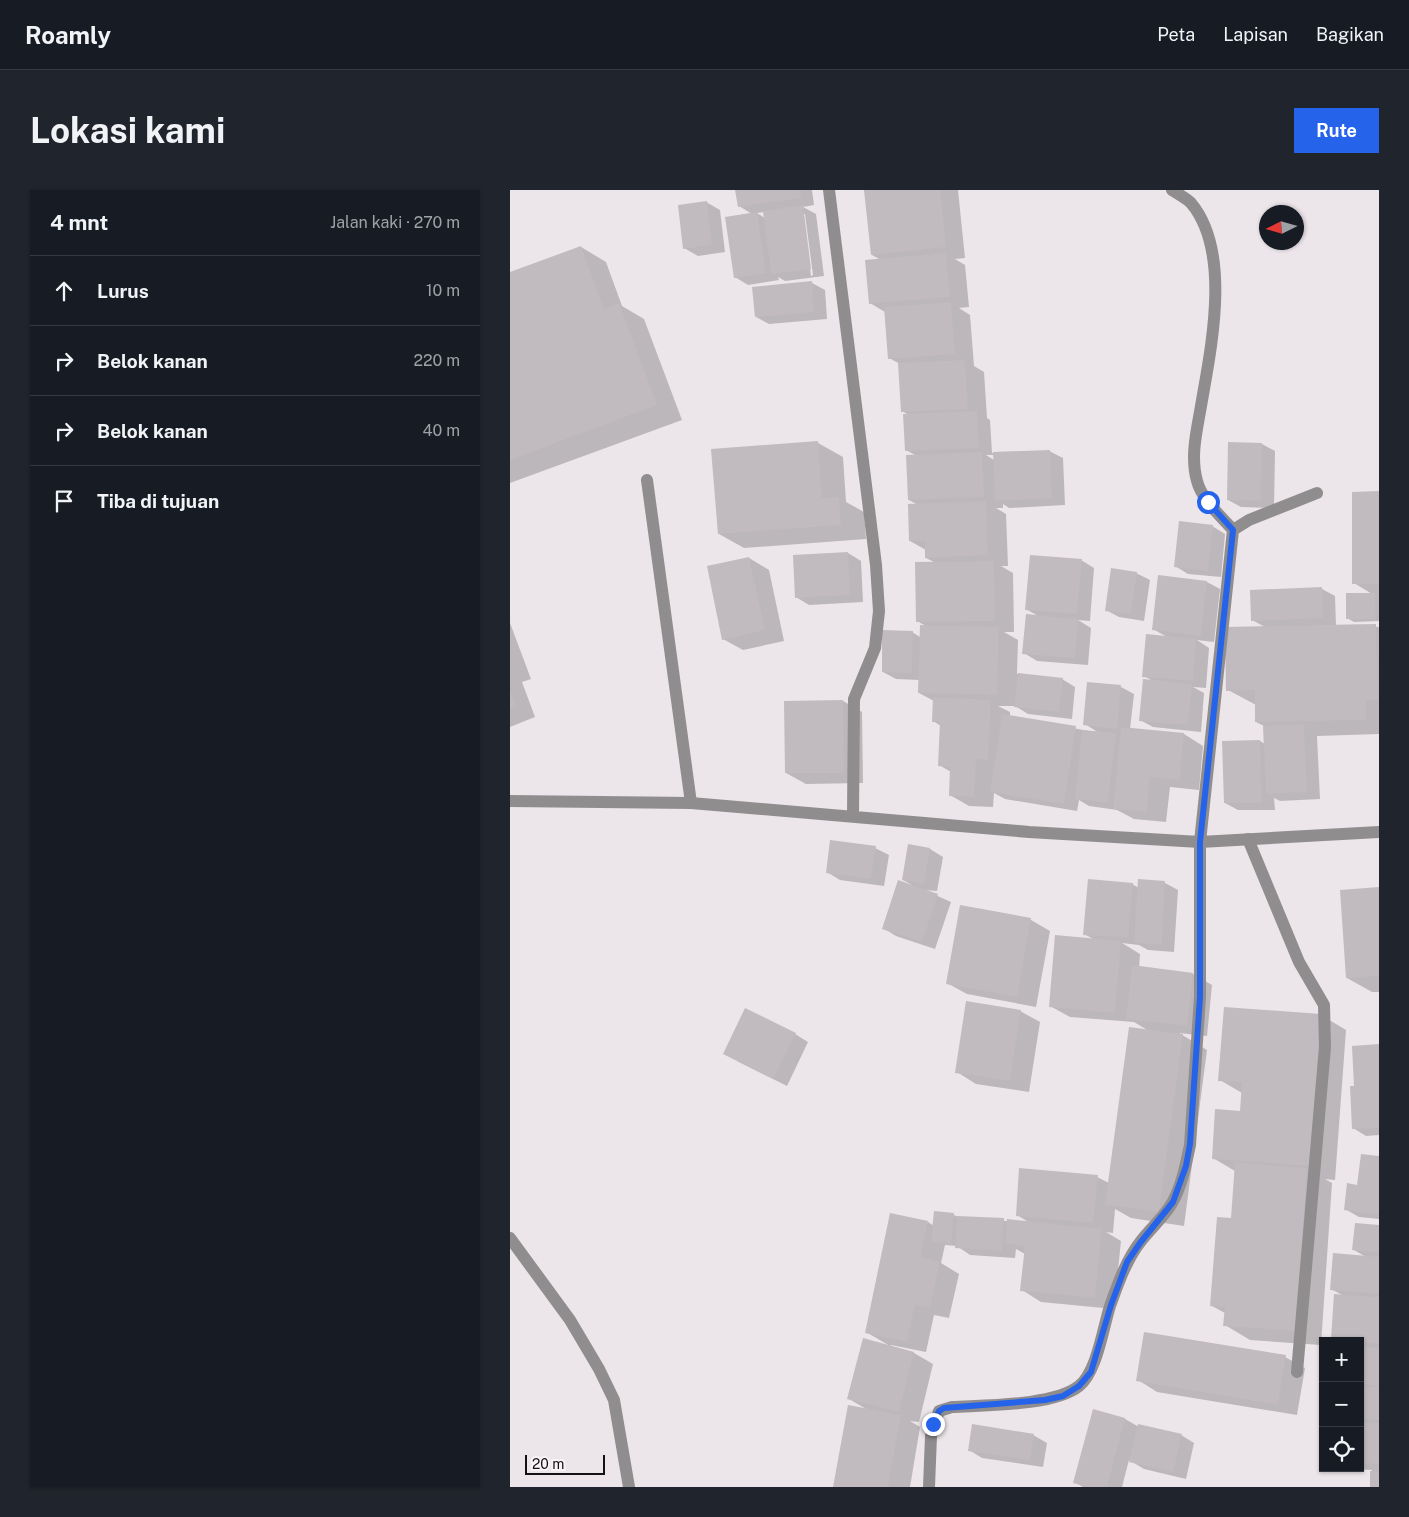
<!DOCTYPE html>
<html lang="id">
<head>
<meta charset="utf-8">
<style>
	:root { --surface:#171b24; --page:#20242c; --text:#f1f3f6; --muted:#9ea1a6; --line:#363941; --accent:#2563eb }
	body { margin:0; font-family:"Public Sans",sans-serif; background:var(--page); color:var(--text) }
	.controls { position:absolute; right:15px; bottom:15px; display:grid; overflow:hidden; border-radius:0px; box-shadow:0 1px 4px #0004 }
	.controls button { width:45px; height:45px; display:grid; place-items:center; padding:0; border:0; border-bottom:1px solid var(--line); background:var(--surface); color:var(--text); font:25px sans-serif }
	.compass { position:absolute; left:749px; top:15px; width:45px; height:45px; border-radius:50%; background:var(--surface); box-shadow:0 1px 4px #0004; rotate:265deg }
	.scale { position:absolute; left:15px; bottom:12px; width:80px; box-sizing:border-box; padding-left:5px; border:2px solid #141213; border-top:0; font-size:14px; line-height:18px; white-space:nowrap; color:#141213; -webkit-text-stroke:4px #f9f2f7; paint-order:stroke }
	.stop { position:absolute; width:15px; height:15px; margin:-11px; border:4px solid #2563eb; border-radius:50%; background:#fff }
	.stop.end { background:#2563eb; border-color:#fff; box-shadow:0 1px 5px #0008 }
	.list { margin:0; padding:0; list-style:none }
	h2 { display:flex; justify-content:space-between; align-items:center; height:65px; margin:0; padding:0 20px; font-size:21px }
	h2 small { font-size:16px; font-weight:400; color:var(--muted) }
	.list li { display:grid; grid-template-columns:32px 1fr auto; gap:15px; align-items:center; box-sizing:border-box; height:70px; padding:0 20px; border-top:1px solid var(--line) }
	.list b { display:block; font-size:19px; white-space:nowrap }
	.list em { font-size:16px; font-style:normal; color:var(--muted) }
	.icon { flex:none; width:28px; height:28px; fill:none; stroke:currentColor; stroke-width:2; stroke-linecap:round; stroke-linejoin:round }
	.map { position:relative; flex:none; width:869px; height:1297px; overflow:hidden; border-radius:0px }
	header { display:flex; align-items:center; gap:30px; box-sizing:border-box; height:70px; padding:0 25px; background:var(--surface); border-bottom:1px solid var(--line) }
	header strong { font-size:24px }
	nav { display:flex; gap:28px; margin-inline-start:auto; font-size:18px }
	.intro { display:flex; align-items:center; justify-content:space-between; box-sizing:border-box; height:120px; padding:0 30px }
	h1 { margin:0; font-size:35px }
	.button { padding:12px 22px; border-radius:0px; background:var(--accent); color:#fff; font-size:18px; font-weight:700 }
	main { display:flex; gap:30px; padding:0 30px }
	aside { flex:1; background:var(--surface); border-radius:0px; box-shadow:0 1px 4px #0004 }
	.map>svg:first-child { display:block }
</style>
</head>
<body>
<header>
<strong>Roamly</strong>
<nav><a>Peta</a><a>Lapisan</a><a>Bagikan</a></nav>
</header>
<div class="intro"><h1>Lokasi kami</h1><a class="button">Rute</a></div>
<main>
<aside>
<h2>4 mnt<small>Jalan kaki · 270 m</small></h2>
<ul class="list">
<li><svg class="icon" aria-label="ahead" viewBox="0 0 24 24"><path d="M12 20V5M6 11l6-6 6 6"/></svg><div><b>Lurus</b></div><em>10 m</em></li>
<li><svg class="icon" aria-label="right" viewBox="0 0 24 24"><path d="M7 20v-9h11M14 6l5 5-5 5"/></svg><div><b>Belok kanan</b></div><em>220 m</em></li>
<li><svg class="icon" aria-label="right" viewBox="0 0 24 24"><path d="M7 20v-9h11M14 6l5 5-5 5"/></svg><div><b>Belok kanan</b></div><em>40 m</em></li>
<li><svg class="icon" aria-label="arrive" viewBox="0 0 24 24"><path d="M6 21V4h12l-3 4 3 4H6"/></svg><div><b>Tiba di tujuan</b></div></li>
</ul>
</aside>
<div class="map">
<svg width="869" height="1297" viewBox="0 0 869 1297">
	<rect width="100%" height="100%" fill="#ece5ea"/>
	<path fill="#0003" fill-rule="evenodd" d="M 227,0 L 302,0 L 304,15 L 293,17 L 306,24 L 314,86 L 275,91 L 268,87 L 269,90 L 238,95 L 225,87 L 242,24 L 229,16 ZM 254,22 L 255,28 L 247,23 ZM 293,24 L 295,24 L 303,85 L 301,86 Z
		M 355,0 L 448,0 L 455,68 L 445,69 L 455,75 L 459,117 L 449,118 L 460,125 L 464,176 L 474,182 L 477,228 L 480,230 L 482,263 L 539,261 L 553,268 L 555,315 L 499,318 L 493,314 L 493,318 L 486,318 L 496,324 L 498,376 L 491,376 L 503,383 L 504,442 L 494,442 L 508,450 L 507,484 L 552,489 L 565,497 L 562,529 L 518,524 L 505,516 L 488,516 L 500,522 L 500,526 L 589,543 L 575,534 L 611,497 L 624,504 L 620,539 L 674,544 L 693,556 L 689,600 L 660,597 L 656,632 L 624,629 L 607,620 L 579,616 L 569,610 L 567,621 L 495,609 L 484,603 L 483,617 L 459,616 L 440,605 L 441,582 L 429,575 L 431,536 L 423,531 L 424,511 L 409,503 L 409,490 L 386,489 L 373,482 L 402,442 L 410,447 L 416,436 L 407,431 L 426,373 L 416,368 L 416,360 L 400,351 L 408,315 L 399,310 L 405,265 L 396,260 L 399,225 L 392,221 L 390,174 L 379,168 L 375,122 L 360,113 L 371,70 L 362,65 ZM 476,265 L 484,265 L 484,270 Z
		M 196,12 L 210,20 L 215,62 L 188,66 L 174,58 Z
		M 71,57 L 96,72 L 112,116 L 134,129 L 172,230 L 0,293 L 0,83 Z
		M 302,93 L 315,100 L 317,129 L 259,134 L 246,127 Z
		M 308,253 L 333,267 L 336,312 L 354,322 L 356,349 L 234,358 L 209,344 Z
		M 752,254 L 765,261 L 764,318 L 731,317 L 718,310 Z
		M 869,303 L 869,431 L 844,432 L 837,428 L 862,404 L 844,393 Z
		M 702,336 L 715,344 L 711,387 L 678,384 L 665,376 Z
		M 338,363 L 351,371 L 353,412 L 299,415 L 286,407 Z
		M 239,368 L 259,380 L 274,451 L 233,460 L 213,449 Z
		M 571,370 L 584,378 L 580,431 L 568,430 L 581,438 L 578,475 L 527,471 L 514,463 L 530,427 L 516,419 Z
		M 626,383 L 640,390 L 634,431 L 609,427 L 596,420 Z
		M 697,392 L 710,399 L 704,452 L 687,450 L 699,458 L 696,498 L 683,497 L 694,503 L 691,542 L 643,537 L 630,530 L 643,491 L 634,486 L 657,447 L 643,439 Z
		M 812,399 L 825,406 L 826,436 L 869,437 L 869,544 L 807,546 L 810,609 L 770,611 L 764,608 L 765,620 L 728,620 L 715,613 L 750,551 L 755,554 L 754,536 L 746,532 L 746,515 L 718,500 L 755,437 L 742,430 Z
		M 0,433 L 21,489 L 12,492 L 25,527 L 0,537 Z
		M 333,511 L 352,522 L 353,593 L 296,594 L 276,583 Z
		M 365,658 L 379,665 L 374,696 L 330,690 L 317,682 Z
		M 420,659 L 433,667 L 427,701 L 414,700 L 441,712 L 425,759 L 386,746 L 373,738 L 402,695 L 393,690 Z
		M 655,693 L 668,700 L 664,762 L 638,760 L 629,755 L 612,753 L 630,764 L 629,778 L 683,784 L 702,795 L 697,846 L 669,843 L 697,860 L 674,1036 L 621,1028 L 605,1019 L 603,1043 L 596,1042 L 611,1051 L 604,1119 L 531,1112 L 512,1100 L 515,1064 L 506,1059 L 505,1068 L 460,1065 L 447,1056 L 435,1055 L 431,1073 L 449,1084 L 439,1128 L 424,1125 L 416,1162 L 381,1155 L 380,1157 L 404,1163 L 423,1174 L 409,1232 L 400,1231 L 410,1237 L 400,1297 L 324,1297 L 358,1220 L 339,1209 L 380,1156 L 356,1142 L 418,1032 L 424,1036 L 444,1025 L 448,1027 L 520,1033 L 507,1025 L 587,987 L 599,993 L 639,841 L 624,832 L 560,827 L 540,816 L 585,750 L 574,744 L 622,694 L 629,698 Z
		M 869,698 L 869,802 L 862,802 L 837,788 Z
		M 451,717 L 521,730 L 540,741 L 526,817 L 457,804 L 437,793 Z
		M 510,821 L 530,832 L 519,902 L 466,894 L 447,882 Z
		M 811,825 L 836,840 L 825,990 L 815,989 L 822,993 L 811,1155 L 740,1150 L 715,1135 L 715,1123 L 702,1116 L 722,1029 L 725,981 L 703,968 L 731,922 L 732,903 L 710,890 Z
		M 285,844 L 298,852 L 277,896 L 227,871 Z
		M 869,856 L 869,945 L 856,946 L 843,938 L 845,898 Z
		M 869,967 L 869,1029 L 849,1027 L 835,1019 L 848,996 Z
		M 869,1037 L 869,1297 L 862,1297 L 862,1280 L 831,1278 L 850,1278 L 850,1151 L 822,1149 L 832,1105 L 821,1099 L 856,1067 L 844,1060 Z
		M 775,1167 L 795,1178 L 787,1225 L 647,1202 L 628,1190 Z
		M 584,1221 L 615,1229 L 629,1237 L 671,1245 L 684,1253 L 676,1289 L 634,1279 L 619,1270 L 612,1297 L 573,1297 L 565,1292 Z
		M 523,1245 L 537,1253 L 533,1277 L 472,1268 L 459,1260 Z"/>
	<path fill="#c1babf" d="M 225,0 L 290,0 L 291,8 L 228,17 Z
		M 354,0 L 430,0 L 436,57 L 361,65 Z
		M 197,11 L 202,55 L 173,59 L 168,15 Z
		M 293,15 L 301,79 L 261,84 L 253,21 Z
		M 247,22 L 256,83 L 224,88 L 215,27 Z
		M 71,56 L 94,119 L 109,113 L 147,215 L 0,270 L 0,82 Z
		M 436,63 L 440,107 L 359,114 L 355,70 Z
		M 302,91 L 304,122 L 245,127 L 242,97 Z
		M 441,112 L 445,164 L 378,169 L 374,117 Z
		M 455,170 L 458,219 L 391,222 L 388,173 Z
		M 467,221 L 469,258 L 395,261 L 393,224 Z
		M 308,251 L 312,308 L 329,307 L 331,335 L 208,344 L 201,259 Z
		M 718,252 L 752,253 L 751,311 L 717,310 Z
		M 540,260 L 542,308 L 485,311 L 483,262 Z
		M 472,262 L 474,307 L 398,310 L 396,265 Z
		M 869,301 L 869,394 L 842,394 L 842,302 Z
		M 476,311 L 478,365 L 415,368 L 415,351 L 399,351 L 398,314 Z
		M 669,331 L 703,335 L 698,381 L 664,377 Z
		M 338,362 L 340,405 L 285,408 L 283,365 Z
		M 520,365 L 572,369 L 567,424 L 515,420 Z
		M 239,367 L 255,440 L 212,450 L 197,376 Z
		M 484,371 L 485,431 L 406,432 L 405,372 Z
		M 601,378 L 627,382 L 621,424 L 595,421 Z
		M 648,385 L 697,391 L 691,446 L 642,440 Z
		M 812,397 L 813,428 L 741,431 L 740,400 Z
		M 836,403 L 865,403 L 866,429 L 836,429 Z
		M 516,424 L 568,429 L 565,468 L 512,464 Z
		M 866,434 L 868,510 L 856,510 L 856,530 L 745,532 L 745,500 L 716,501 L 715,437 Z
		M 410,435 L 489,437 L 487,505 L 408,503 Z
		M 372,440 L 403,441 L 402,483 L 372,482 Z
		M 636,444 L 686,449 L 683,491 L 632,487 Z
		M 508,483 L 553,488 L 549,522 L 504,517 Z
		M 633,489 L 682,494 L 678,535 L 629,531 Z
		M 577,492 L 611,495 L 607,539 L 573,535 Z
		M 0,500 L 6,516 L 0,519 Z
		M 423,507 L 481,510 L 478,570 L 466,569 L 464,607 L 439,606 L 440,577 L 428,576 L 430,532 L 422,532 Z
		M 333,510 L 334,583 L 275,583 L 274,511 Z
		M 492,524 L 566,536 L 554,614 L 480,602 Z
		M 794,534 L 797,602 L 756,604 L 753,536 Z
		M 611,537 L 674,543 L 670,590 L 640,587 L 637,622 L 603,619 Z
		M 572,540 L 606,543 L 598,613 L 565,609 Z
		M 750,550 L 752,613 L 714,613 L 712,551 Z
		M 320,650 L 366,656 L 361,689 L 316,683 Z
		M 398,654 L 420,658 L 414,694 L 392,690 Z
		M 578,689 L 623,693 L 618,748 L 573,745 Z
		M 628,689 L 655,691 L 652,755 L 624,753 Z
		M 388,690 L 428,704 L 412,752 L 372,739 Z
		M 869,697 L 869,786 L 836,788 L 830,700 Z
		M 450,715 L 521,728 L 507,807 L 436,794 Z
		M 545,745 L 611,751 L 605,823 L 539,817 Z
		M 622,775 L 683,783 L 677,836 L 616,829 Z
		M 456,811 L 511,820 L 500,891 L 445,883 Z
		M 714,817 L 811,824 L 800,976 L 702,969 L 705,919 L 730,921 L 732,892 L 708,891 Z
		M 235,818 L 286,843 L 263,889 L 213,864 Z
		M 619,837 L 673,844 L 649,1022 L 595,1015 Z
		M 869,854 L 869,938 L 842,939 L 840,896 L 844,896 L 842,856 Z
		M 851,964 L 869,966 L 869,1025 L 834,1020 L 837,993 L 847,995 Z
		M 725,972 L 797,978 L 786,1141 L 713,1136 L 715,1117 L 700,1116 L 707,1027 L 721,1028 Z
		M 509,978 L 588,985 L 583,1033 L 506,1026 Z
		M 424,1021 L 444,1023 L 441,1054 L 421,1051 Z
		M 380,1023 L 418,1031 L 411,1067 L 430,1071 L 420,1118 L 405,1115 L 397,1152 L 355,1143 Z
		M 447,1026 L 494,1028 L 492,1061 L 445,1058 Z
		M 497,1029 L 592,1039 L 585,1108 L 510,1101 L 515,1056 L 495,1054 Z
		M 845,1033 L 869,1035 L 869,1063 L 842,1060 Z
		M 823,1063 L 869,1067 L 869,1104 L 820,1100 Z
		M 824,1104 L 869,1107 L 869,1154 L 821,1149 Z
		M 634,1142 L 776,1165 L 768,1215 L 626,1191 Z
		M 353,1148 L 404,1162 L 389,1222 L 337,1209 Z
		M 850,1156 L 869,1158 L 869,1196 L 850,1194 Z
		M 850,1196 L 869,1197 L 869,1230 L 850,1229 Z
		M 338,1215 L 391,1225 L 378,1297 L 323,1297 Z
		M 583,1219 L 615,1228 L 597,1297 L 578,1297 L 563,1293 Z
		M 850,1232 L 869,1233 L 869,1274 L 850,1273 Z
		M 462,1234 L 524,1244 L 520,1270 L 458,1261 Z
		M 628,1234 L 672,1244 L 663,1282 L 619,1272 Z
		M 860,1281 L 869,1281 L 869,1297 L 860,1297 Z"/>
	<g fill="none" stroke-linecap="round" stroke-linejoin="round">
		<path stroke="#908d8f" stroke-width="12" d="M 137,290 L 181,613
			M 738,649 L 789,772 L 814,815 L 815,857 L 787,1182"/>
		<path stroke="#908d8f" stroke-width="12" d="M 319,0 L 366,375 L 369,421 L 365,458 L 344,509 L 343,626
			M 662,0 C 668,4 676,8 681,13 C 722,62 701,158 691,216 C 687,240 680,266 687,291 C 692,310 710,325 723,340
			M 0,611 L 181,613 L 519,642 L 690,652 L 869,642
			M 0,1048 L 60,1130 L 89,1179 L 104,1210 L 119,1297
			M 419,1297 L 421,1246 L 429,1221 L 442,1217 C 475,1215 544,1216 569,1196 C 587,1182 593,1138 600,1116 C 608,1094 616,1070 631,1051 C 641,1038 654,1027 662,1013 C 672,996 676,973 680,955 L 690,807 L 690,652 L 723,340 L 739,330 L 807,303"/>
	</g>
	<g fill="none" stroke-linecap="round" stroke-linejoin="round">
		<path stroke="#2563eb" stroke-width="6" d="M 423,1234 L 429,1221 L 434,1218 L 535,1210 L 553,1206 L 569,1196 L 581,1182 L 601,1115 L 617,1072 L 630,1053 L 663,1012 L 676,976 L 680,954 L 690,807 L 690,652 L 723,340 L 698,312"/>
	</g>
</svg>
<div class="controls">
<button>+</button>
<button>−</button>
<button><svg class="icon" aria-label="locate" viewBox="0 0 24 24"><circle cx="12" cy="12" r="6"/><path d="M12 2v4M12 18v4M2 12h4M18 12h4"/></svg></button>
</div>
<svg class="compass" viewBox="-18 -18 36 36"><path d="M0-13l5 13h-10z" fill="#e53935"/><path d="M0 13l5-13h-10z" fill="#9ea1a6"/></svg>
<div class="scale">20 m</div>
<div class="stop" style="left:698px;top:312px"></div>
<div class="stop end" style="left:423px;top:1234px"></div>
</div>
</main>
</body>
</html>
